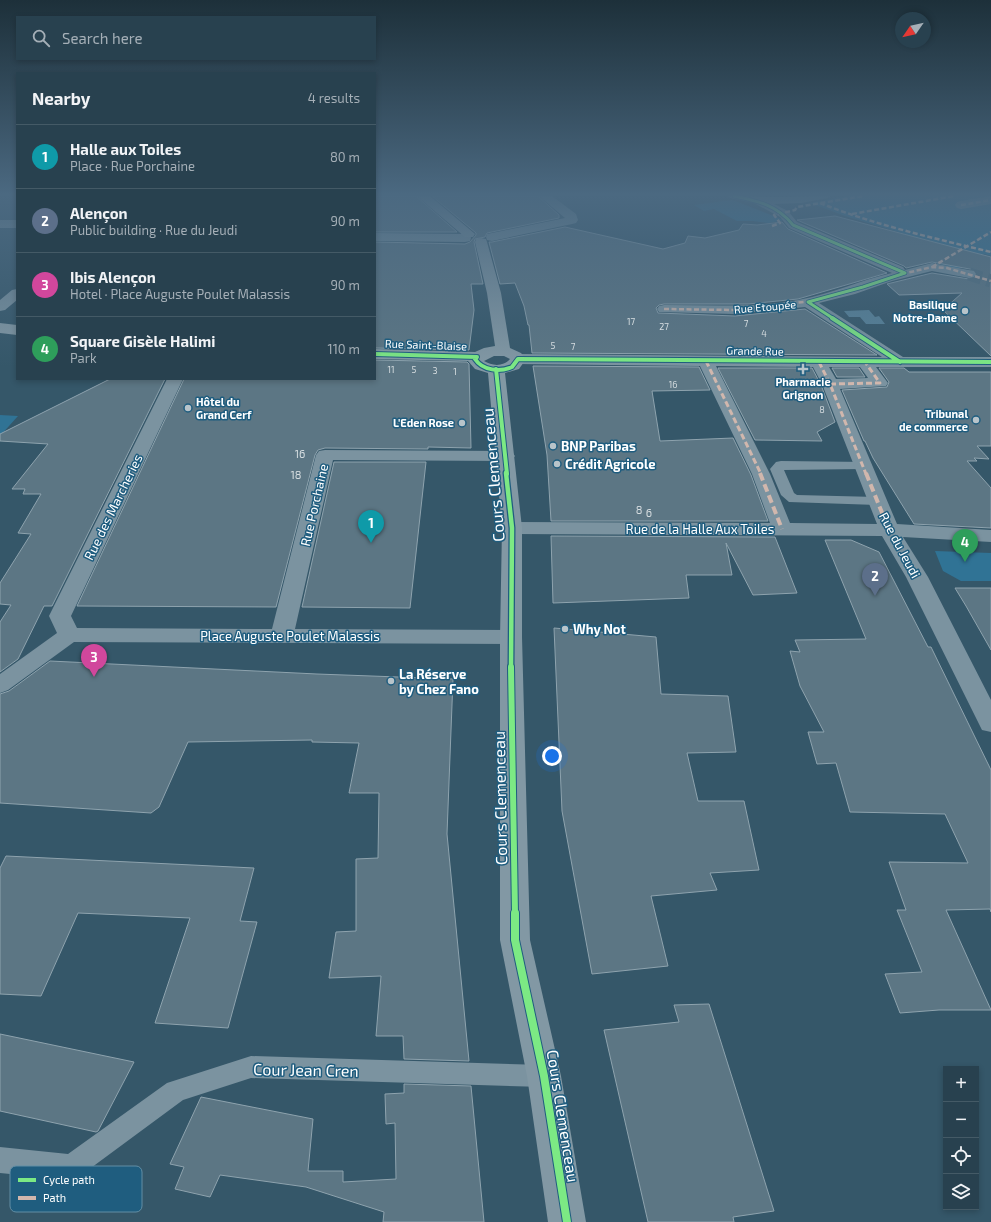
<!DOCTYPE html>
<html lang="en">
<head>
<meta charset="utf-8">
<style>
	:root { --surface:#28414f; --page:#344c59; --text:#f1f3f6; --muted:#a5afb7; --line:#445a66; --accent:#b8c4ca }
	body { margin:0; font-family:"Exo 2",sans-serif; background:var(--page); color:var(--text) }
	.controls { position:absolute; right:12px; bottom:12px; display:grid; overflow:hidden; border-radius:0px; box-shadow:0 2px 6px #0003 }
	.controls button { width:36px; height:36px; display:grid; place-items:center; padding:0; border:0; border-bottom:1px solid var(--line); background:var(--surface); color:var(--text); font:20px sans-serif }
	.compass { position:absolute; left:895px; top:12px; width:36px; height:36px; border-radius:50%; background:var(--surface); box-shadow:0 2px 6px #0003; rotate:236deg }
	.you { position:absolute; left:552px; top:756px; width:14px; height:14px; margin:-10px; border:3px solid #fff; border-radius:50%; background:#1a73e8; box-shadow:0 0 0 6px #1a73e833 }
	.badge { display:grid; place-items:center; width:26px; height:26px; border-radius:50%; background:var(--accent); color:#fff; font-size:13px; font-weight:700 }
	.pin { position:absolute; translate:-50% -33px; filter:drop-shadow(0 1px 2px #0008) }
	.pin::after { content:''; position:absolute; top:21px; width:14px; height:12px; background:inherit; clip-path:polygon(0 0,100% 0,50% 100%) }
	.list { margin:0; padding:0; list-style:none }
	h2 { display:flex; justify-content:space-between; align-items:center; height:52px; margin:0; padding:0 16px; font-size:17px }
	h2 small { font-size:13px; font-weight:400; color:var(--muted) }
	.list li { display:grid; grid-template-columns:26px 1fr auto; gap:12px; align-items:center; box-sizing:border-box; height:64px; padding:0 16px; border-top:1px solid var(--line) }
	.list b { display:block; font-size:15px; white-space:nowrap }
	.list p { margin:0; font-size:13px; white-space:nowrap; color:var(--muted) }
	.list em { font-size:13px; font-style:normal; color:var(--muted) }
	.icon { flex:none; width:22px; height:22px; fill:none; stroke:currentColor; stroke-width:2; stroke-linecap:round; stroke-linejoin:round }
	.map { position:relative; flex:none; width:991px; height:1222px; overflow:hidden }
	.search { position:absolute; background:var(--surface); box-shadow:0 2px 6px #0003; left:16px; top:16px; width:360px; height:44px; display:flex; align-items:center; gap:10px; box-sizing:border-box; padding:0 14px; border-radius:0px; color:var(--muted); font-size:15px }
	.panel { position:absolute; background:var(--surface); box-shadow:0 2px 6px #0003; left:16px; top:72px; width:360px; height:308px; border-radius:0px }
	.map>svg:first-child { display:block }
</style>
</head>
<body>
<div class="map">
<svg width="991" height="1222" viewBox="0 0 991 1222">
	<rect width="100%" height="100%" fill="#355769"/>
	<path fill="#307395" d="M 848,196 L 991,196 L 991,256 L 984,254 L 958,269 L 922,259 L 945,245 L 924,239 L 911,245 L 905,234 L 845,216 L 810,203 Z
		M 732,200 L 738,202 L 784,220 L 769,223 L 753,221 L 737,221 L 714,209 L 704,211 L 694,205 Z
		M 0,415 L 18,416 L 0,436 Z
		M 935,551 L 991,553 L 991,581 L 961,581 L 943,571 Z"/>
	<path fill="#578299" d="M 869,310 L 875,317 L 879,316 L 885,324 L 866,324 L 860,317 L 849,317 L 844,311 Z"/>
	<path fill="#5c7684" stroke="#8ea3ae" d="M 375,196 L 416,196 L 457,232 L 375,232 Z
		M 432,196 L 538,196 L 559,215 L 559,218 L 487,233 L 485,237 L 475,239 L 474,242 L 483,284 L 471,284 L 474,310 L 469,350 L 375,348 L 375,242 L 465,244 L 470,242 L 476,235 L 476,233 Z
		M 835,216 L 991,257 L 991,356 L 943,310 L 962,293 L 899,295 L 887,284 L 932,273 L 969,279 L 974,278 L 977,275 L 975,270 L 932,262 L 906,268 L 904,266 L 797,220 Z
		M 782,222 L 788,229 L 887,273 L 798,299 L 748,304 L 664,304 L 659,305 L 656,308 L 658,313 L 735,316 L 805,309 L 877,355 L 532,353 L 529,325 L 528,325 L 524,306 L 515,283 L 500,284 L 489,242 L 492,242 L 565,227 L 663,249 L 685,243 L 688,236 L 705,238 L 739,230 L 743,224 L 757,225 Z
		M 375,360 L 467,362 L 469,364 L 471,448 L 428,447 L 428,449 L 325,448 L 318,450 L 315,455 L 276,607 L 77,606 L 184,379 L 375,379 Z
		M 533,366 L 699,367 L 710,390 L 652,391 L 660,441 L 733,438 L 751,475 L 768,521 L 551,521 L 547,455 Z
		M 718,368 L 812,368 L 821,385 L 835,422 L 817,432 L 822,441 L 755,440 Z
		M 832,368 L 859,368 L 865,377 L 837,377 Z
		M 879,368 L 904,368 L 909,372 L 991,372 L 991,446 L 977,446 L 989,459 L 974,458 L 977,461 L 967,461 L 991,488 L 991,528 L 914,524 L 873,458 L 865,441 L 864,441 L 842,390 L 887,387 L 889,382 Z
		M 110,379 L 165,379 L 52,606 L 44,606 L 18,659 L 0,672 L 0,622 L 11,605 L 0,604 L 0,583 L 31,534 L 18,533 L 41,494 L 23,494 L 25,489 L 12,489 L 48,444 L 0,441 L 0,434 Z
		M 334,462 L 426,462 L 410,608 L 302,607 Z
		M 551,536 L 775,537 L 797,593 L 753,595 L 726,543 L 732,575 L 686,575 L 689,598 L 553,603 Z
		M 825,540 L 851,540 L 879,552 L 928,647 L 931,647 L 991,770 L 991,912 L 990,909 L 946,910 L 991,1010 L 939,1010 L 900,1013 L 885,974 L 922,972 L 897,910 L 906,910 L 889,862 L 968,863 L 945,814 L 850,812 L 836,763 L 817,764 L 808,732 L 824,732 L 800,686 L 790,651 L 800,652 L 795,640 L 866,639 Z
		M 955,588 L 991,588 L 991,650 L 966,606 Z
		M 554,628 L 656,637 L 661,694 L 728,696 L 736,752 L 687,753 L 698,801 L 744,801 L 759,870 L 710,873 L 717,890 L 651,896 L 668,966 L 592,974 L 562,811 Z
		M 50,661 L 317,674 L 453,679 L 447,834 L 469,1061 L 404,1059 L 403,1036 L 376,1036 L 381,976 L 329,978 L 336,932 L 356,931 L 356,859 L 378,858 L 379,793 L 349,793 L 359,743 L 312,742 L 312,740 L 188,742 L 159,807 L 151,813 L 0,803 L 0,694 L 9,691 Z
		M 6,856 L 254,868 L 240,921 L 257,922 L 228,1028 L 155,1023 L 190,918 L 78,913 L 41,996 L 0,994 L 0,868 Z
		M 709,1004 L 774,1211 L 733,1217 L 734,1222 L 648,1222 L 604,1030 L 679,1022 L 674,1005 Z
		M 0,1034 L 134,1062 L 98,1131 L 96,1132 L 0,1111 Z
		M 404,1084 L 471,1086 L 484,1222 L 383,1222 L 384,1212 L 306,1187 L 220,1175 L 210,1197 L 175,1189 L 184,1167 L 170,1164 L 201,1097 L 313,1119 L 308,1171 L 343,1171 L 343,1182 L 396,1179 L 395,1123 L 386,1124 L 385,1094 L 404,1093 Z"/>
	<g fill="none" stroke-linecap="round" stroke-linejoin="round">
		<path stroke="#537080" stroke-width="13" stroke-dasharray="13 6" stroke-linecap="butt" d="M 969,274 L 991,281"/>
		<path fill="#7b93a0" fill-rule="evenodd" d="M 781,461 L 867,462 L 869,465 L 867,468 L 862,469 L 784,470 L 794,493 L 797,495 L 877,497 L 882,498 L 884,501 L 882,504 L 877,505 L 789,502 L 781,495 L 770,469 L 776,462 Z
			M 251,1056 L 544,1065 L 553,1068 L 556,1076 L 553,1084 L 544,1087 L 251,1078 L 183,1100 L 80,1176 L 71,1180 L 0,1173 L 0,1147 L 68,1154 L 167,1083 Z"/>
		<path fill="#7b93a0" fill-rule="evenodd" d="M 539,196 L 552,196 L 576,214 L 578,220 L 576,223 L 572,224 L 492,241 L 487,240 L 486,237 L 487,234 L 565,218 Z
			M 728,196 L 779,197 L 830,196 L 828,198 L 801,203 L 774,204 L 788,211 L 797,222 L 903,267 L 905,270 L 932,263 L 974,271 L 976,274 L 974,277 L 969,278 L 932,271 L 892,281 L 855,294 L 819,303 L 903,357 L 991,357 L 991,367 L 876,367 L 888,383 L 886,386 L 840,389 L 897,524 L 991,530 L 991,542 L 903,537 L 928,577 L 991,700 L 991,732 L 982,730 L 979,724 L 906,577 L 882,536 L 512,534 L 505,532 L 502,528 L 505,524 L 512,522 L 770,523 L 752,474 L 700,366 L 518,364 L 512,362 L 510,359 L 512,356 L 518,354 L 882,357 L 805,307 L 735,314 L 659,312 L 657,309 L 659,306 L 664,305 C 709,305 754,308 798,300 C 831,294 861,280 892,273 L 789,228 L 780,217 L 754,203 L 730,198 ZM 716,366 L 813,367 L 822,384 L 877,524 L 790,523 L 770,474 ZM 829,367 L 860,367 L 868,378 L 836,379 Z
			M 991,196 L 991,204 L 961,209 L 957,208 L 955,205 L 957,202 L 961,201 Z
			M 0,220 L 17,220 L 17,228 L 0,228 Z
			M 375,233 L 465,234 L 470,235 L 471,238 L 470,241 L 465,242 L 375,241 Z
			M 17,289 L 17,300 L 5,310 L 0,311 L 0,300 L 12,290 Z
			M 167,379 L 183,379 L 71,616 L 77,628 L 272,629 L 316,455 L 319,451 L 325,450 L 506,451 L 512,452 L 515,456 L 512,460 L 506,461 L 333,460 L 295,629 L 511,630 L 519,632 L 522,637 L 519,642 L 511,644 L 74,642 L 8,690 L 0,693 L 0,674 L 57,633 L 49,616 Z"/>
		<path fill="#8298a4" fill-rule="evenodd" d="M 417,196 L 430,196 L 475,234 L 473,237 L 465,237 Z
			M 481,238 L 486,239 L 487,242 L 501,293 L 510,348 L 521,353 L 526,359 L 519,369 L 505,373 L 522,528 L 522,637 L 530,940 L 561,1076 L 586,1222 L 548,1222 L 527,1076 L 500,940 L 500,637 L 502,528 L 488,373 L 475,369 L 468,361 L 375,359 L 375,349 L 475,352 L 484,348 L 495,346 L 487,293 L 475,242 L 476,239 ZM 494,356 L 504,356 L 510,359 C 503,367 492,366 484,361 Z
			M 0,323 L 17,325 L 17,335 L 0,333 Z"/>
		<path stroke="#d1b7ad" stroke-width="2.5" stroke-dasharray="5 2.5" stroke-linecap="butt" d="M 820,203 C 875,225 933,238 991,252
			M 961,205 L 991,200
			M 852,214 L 954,196
			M 772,226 L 780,223 L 774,215 L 795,210 L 797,207 L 863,196
			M 932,267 L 991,232
			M 902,274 L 932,267 L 947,268 L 991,281
			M 664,309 L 735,310 L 812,301"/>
		<path stroke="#d1b7ad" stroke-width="3" stroke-dasharray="6 3" stroke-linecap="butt" d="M 706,361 L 761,474
			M 819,362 L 830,384 L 866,474
			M 830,384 L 880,383 L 865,362"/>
		<path stroke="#d1b7ad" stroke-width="4" stroke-dasharray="8 4" stroke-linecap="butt" d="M 760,473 L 782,529
			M 866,473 L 889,530"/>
		<defs>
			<path id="cycleway-far4" d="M 734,196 C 758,201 777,205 793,225 L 905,273
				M 808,302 L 834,319
				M 808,302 L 863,287 L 905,273"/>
			<path id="cycleway-far3" d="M 832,318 L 900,362
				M 375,354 L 477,357 L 475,359 C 483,371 500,372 512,367 L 518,359 L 991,362
				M 496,369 L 507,474"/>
			<path id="cycleway-far2" d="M 506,473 L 512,528 L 511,668"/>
			<path id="cycleway-far1" d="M 511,667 L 515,914"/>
			<path id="cycleway" d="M 515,913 L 515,940 L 544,1076 L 567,1222"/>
		</defs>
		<use href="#cycleway-far4" stroke="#1f5d7f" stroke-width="4.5"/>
		<use href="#cycleway-far3" stroke="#1f5d7f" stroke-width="6"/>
		<use href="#cycleway-far2" stroke="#1f5d7f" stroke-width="7"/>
		<use href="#cycleway-far1" stroke="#1f5d7f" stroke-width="8"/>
		<use href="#cycleway" stroke="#1f5d7f" stroke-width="10"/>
		<use href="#cycleway-far4" stroke="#7ce984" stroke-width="3"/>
		<use href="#cycleway-far3" stroke="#7ce984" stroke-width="4"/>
		<use href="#cycleway-far2" stroke="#7ce984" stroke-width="4.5"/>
		<use href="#cycleway-far1" stroke="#7ce984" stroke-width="6"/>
		<use href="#cycleway" stroke="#7ce984" stroke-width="8"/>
	</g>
	<linearGradient id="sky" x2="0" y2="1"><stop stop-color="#1d303a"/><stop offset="0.53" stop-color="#4b6981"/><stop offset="1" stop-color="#4b6981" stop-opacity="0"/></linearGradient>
	<rect width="991" height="367" fill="url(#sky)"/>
	<g fill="#b8c4ca" stroke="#1f5d7f" stroke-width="1.5">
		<circle cx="965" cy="311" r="4"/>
		<path d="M801 363h4v4h4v4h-4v4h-4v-4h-4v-4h4z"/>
		<circle cx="188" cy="408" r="4"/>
		<circle cx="976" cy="420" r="4"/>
		<circle cx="462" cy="423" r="4"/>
		<circle cx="553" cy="446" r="4"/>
		<circle cx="557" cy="464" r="4"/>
		<circle cx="565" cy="629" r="4"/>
		<circle cx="391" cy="681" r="4"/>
	</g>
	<g text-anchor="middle" stroke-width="3" stroke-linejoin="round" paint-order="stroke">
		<g font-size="9" fill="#d6dde0">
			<text x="631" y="325">17</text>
			<text x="746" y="327">7</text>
			<text x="664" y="330">27</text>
			<text x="764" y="337">4</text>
			<text x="553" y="349">5</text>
			<text x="573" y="350">7</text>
			<text x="391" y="373">11</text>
			<text x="414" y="373">5</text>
			<text x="435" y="374">3</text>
			<text x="455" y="375">1</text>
			<text x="673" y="388">16</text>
			<text x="822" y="413">8</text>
		</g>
		<g font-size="11" font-weight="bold" fill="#fff" stroke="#1f5d7f" text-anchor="end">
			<text x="957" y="309">Basilique<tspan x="957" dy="13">Notre-Dame</tspan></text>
			<text x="803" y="386" text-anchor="middle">Pharmacie<tspan x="803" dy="13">Grignon</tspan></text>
			<text x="196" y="406" text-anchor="start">Hôtel du<tspan x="196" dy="13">Grand Cerf</tspan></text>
			<text x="968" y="418">Tribunal<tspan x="968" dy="13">de commerce</tspan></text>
			<text x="454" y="427">L'Eden Rose</text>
		</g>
		<g font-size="11" fill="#fff" stroke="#1f5d7f">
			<text transform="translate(765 307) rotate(-5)" y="4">Rue Etoupée</text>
			<text transform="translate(426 345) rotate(2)" y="4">Rue Saint-Blaise</text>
			<text transform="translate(755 351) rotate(1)" y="4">Grande Rue</text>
		</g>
		<g font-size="11" fill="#d6dde0">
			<text x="300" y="458">16</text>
			<text x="296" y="479">18</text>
			<text x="639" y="514">8</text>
			<text x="649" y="517">6</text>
		</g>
		<g font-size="13" font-weight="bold" fill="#fff" stroke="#1f5d7f" text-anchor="start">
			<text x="561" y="451">BNP Paribas</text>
			<text x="565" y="469">Crédit Agricole</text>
			<text x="573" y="634">Why Not</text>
			<text x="399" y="679">La Réserve<tspan x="399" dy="15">by Chez Fano</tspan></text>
		</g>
		<g font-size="13" fill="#fff" stroke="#1f5d7f">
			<text transform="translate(314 505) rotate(-77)" y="5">Rue Porchaine</text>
			<text transform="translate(113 507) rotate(-64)" y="5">Rue des Marcheries</text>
			<text x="700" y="534">Rue de la Halle Aux Toiles</text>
			<text transform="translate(900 545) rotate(62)" y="5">Rue du Jeudi</text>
			<text x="290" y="641">Place Auguste Poulet Malassis</text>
		</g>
		<g font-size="16" fill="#fff" stroke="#1f5d7f">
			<text transform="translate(493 475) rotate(-95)" y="6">Cours Clemenceau</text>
			<text transform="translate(500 798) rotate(-91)" y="6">Cours Clemenceau</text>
			<text transform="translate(306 1070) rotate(1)" y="6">Cour Jean Cren</text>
			<text transform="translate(563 1116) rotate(81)" y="6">Cours Clemenceau</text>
		</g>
	</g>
	<rect x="10" y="1166" width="132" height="46" rx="6" fill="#1f5d7f" stroke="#628ea5" stroke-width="1"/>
	<rect x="18" y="1178" width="18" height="4" fill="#7ce984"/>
	<rect x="18" y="1196" width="18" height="4" fill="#d1b7ad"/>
	<g font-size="11" fill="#fff">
		<text x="43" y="1184">Cycle path</text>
		<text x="43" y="1202">Path</text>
	</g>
</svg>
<div class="controls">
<button>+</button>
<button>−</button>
<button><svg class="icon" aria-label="locate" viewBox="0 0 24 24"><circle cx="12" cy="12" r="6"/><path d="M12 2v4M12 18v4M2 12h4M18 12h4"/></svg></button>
<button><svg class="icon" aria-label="layers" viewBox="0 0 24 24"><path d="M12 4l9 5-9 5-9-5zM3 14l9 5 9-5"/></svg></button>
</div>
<svg class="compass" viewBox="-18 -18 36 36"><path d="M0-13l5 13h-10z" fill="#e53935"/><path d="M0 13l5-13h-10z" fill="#a5afb7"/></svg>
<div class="you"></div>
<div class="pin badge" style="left:371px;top:543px;background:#0f9aa8">1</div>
<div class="pin badge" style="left:875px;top:596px;background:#5c6f8a">2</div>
<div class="pin badge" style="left:94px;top:677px;background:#d1479c">3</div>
<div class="pin badge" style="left:965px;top:562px;background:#2e9e5b">4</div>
<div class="search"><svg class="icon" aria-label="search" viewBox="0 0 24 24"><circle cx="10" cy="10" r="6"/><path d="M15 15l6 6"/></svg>Search here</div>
<section class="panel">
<h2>Nearby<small>4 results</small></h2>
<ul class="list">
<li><span class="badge" style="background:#0f9aa8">1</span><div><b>Halle aux Toiles</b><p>Place · Rue Porchaine</p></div><em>80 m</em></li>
<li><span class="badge" style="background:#5c6f8a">2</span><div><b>Alençon</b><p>Public building · Rue du Jeudi</p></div><em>90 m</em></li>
<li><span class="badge" style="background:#d1479c">3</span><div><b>Ibis Alençon</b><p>Hotel · Place Auguste Poulet Malassis</p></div><em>90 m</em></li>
<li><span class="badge" style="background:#2e9e5b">4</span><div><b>Square Gisèle Halimi</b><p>Park</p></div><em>110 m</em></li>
</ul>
</section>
</div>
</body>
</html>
